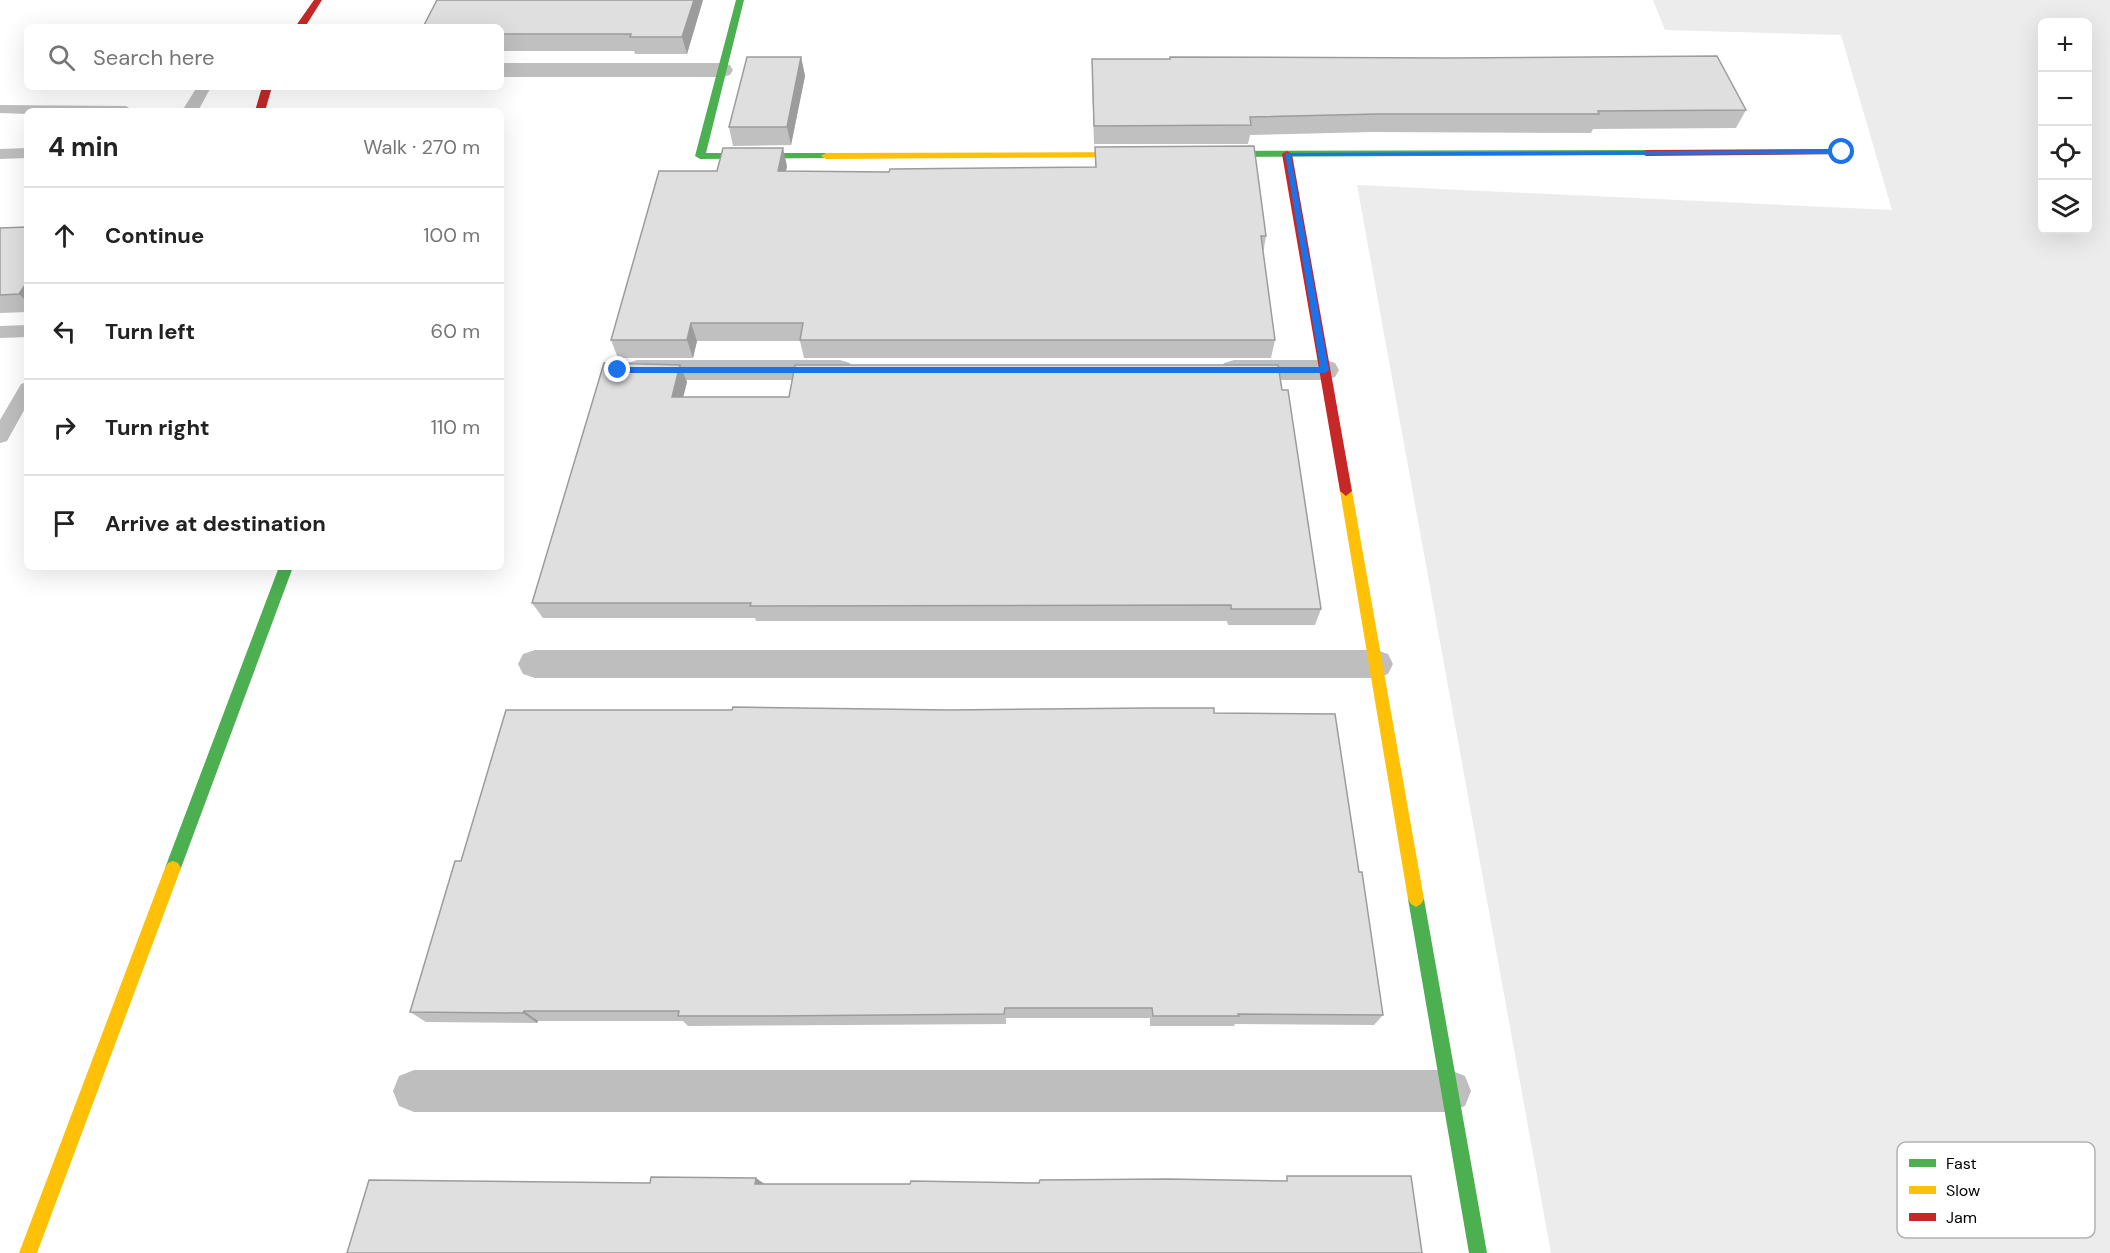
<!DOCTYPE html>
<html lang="en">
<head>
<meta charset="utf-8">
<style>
	:root { --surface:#fff; --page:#f6f6f6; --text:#222; --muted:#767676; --line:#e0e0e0 }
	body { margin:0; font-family:"DM Sans",sans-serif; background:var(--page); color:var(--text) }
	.controls { position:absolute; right:18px; top:18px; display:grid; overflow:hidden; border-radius:9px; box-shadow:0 6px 24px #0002 }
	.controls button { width:54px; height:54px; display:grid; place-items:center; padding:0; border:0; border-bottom:2px solid var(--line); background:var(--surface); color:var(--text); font:30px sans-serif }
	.stop { position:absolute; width:18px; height:18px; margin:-14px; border:4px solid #1a73e8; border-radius:50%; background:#fff }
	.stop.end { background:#1a73e8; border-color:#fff; box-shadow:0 2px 6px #0008 }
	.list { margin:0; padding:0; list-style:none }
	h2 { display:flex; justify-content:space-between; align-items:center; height:78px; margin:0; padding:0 24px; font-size:26px }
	h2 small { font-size:20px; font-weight:400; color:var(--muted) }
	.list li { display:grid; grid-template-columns:39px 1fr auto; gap:18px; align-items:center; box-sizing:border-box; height:96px; padding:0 24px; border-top:2px solid var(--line) }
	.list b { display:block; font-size:22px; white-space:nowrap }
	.list em { font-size:20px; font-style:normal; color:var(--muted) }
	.icon { flex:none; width:33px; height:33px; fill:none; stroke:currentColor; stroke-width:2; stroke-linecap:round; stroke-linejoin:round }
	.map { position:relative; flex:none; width:2110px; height:1253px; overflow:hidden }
	.search { position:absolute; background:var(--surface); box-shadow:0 6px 24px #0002; left:24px; top:24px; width:480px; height:66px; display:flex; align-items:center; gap:15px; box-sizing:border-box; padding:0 21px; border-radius:9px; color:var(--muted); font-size:22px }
	.panel { position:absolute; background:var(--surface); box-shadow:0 6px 24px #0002; left:24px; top:108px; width:480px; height:462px; border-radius:9px }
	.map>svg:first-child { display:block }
</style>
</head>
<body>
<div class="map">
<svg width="2110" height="1253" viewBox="0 0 2110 1253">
	<rect width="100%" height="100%" fill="#fff"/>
	<path fill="#ececec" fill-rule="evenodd" d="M 1653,0 L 2110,0 L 2110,1253 L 1551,1253 L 1357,185 L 1892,210 L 1841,35 L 1665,30 ZM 2042,22 L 2088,22 L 2088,230 L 2042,230 Z"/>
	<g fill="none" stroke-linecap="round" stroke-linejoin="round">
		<path fill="#bebebe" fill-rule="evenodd" d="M 197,87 L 211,87 L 198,111 L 182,111 Z
			M 0,105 L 126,106 L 134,111 L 27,111 L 27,114 L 0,113 Z
			M 27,148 L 27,158 L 0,159 L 0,149 Z
			M 27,325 L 27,337 L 0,338 L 0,326 Z
			M 27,382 L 27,405 L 7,441 L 0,443 L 0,420 L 21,384 Z"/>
		<path fill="#bebebe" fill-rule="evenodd" d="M 501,63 L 722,63 L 730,65 L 733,70 L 730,75 L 722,77 L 501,77 Z
			M 637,360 L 840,360 L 850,363 L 854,370 L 850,377 L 840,380 L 637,380 L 627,377 L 623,370 L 627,363 Z
			M 1234,360 L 1325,360 L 1335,363 L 1339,370 L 1335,377 L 1325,380 L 1234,380 L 1224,377 L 1220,370 L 1224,363 Z
			M 535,650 L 1376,650 L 1388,654 L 1393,664 L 1388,674 L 1376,678 L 535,678 L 523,674 L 518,664 L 523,654 Z
			M 414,1070 L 1450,1070 L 1465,1076 L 1471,1091 L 1465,1106 L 1450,1112 L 414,1112 L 399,1106 L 393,1091 L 399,1076 Z"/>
		<path fill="#4caf50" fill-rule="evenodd" d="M 736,0 L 744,0 L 706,153 L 826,153 L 830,154 L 830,158 L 700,159 L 695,156 Z
			M 1646,150 L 1650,151 L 1650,155 L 1211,157 L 1206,154 L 1211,151 Z
			M 279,567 L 293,567 L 181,868 L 178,873 L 173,875 L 168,873 L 165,868 Z
			M 1416,891 L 1421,894 L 1424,899 L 1487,1253 L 1469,1253 L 1408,899 L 1411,894 Z"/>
		<path fill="#ffc107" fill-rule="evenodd" d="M 1138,152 L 1142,153 L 1142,157 L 826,159 L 821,156 L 826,153 Z
			M 1346,486 L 1352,491 L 1424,899 L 1421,904 L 1416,907 L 1411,904 L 1408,899 L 1340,491 Z
			M 173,861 L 178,863 L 181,868 L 37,1253 L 19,1253 L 165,868 L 168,863 Z"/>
		<path fill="#c62828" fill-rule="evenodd" d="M 314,0 L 322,0 L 305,27 L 295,27 Z
			M 262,87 L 272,87 L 265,111 L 255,111 Z
			M 1842,149 L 1846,150 L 1846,154 L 1646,156 L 1641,153 L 1646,150 Z
			M 1287,151 L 1292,154 L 1352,491 L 1346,496 L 1340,491 L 1282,154 Z"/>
	</g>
	<path fill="#c0c0c0" d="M 437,0 L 703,0 L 687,54 L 635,54 L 634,51 L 501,51 L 501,27 Z
		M 801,57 L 805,76 L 791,145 L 733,146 L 729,127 Z
		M 1092,59 L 1746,110 L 1736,128 L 1593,129 L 1591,133 L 1372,132 L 1250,135 L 1248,144 L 1094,144 L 1092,77 Z
		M 1095,147 L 1266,236 L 1263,254 L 1275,340 L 1271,358 L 804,358 L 800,341 L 697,341 L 693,358 L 618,358 L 611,340 L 717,171 L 787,166 L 786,171 L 889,172 L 1095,167 Z
		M 27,227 L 27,312 L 0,313 L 0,228 Z
		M 680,365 L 687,382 L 683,397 L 789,397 L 1282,390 L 1321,609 L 1315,625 L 1228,625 L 1227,621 L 756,621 L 755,618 L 543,618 L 532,603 Z
		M 949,710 L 1214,713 L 1359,872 L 1383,1015 L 1374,1025 L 1235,1024 L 1234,1026 L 1150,1026 L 1150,1018 L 1006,1018 L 1006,1024 L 688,1026 L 683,1021 L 538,1021 L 537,1023 L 426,1022 L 410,1012 L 461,861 Z"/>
	<path fill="#9c9c9c" d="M 694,0 L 703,0 L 687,54 L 682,37 Z
		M 801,57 L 805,76 L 791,145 L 787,127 Z
		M 783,148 L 787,166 L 782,189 L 778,171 Z
		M 27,282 L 27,302 L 19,294 Z
		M 691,323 L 697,341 L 693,358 L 687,340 Z
		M 680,365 L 687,382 L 679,414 L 672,397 Z
		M 524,1011 L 538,1021 L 537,1023 L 523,1013 Z
		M 756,1178 L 766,1185 L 755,1184 Z"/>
	<path fill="#dfdfdf" stroke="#9c9c9c" stroke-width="1.5" d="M 437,0 L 694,0 L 682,37 L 630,37 L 631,34 L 501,34 L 501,27 L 423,27 Z
		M 1717,56 L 1746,110 L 1598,111 L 1599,114 L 1377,114 L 1250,117 L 1251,125 L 1094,126 L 1092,59 L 1170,59 L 1170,57 L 1448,58 Z
		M 747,57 L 801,57 L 787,127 L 729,127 Z
		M 1254,146 L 1266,236 L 1261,236 L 1275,340 L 800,340 L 803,323 L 691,323 L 687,340 L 611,340 L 659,171 L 717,171 L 723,148 L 783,148 L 778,171 L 889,172 L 890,169 L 1096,167 L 1095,147 Z
		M 27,227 L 27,282 L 19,294 L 0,295 L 0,228 Z
		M 604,363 L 680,365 L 672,397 L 789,397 L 795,365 L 1278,365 L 1282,390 L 1288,390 L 1321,609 L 1231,609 L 1231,605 L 750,606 L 751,603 L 532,603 Z
		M 733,707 L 949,710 L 1149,708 L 1214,708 L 1214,713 L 1335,714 L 1359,872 L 1362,872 L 1383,1015 L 1238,1014 L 1239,1016 L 1153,1016 L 1152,1008 L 1005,1008 L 1004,1014 L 770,1016 L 678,1016 L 679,1011 L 524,1011 L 523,1013 L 410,1012 L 455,861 L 461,861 L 506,710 L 732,710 Z
		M 1287,1176 L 1411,1176 L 1422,1253 L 347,1253 L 369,1180 L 650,1183 L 651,1177 L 756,1178 L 755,1184 L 910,1184 L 911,1181 L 1039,1183 L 1040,1180 L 1167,1179 L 1287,1181 Z"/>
	<path fill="#1a73e8" d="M 1842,150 L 1845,154 L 1291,156 L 1329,370 L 1325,373 L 618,373 L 613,370 L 618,367 L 1320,367 L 1285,153 Z"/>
	<rect x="1897" y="1142" width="198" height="96" rx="9" fill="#fff" stroke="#b2b2b2" stroke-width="1.5"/>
	<rect x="1909" y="1159" width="27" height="8" fill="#4caf50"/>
	<rect x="1909" y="1186" width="27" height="8" fill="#ffc107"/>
	<rect x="1909" y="1213" width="27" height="8" fill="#c62828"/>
	<g font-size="16" fill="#000">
		<text x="1946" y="1169">Fast</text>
		<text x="1946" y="1196">Slow</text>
		<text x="1946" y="1223">Jam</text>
	</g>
</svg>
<div class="controls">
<button>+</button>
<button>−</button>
<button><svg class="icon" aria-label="locate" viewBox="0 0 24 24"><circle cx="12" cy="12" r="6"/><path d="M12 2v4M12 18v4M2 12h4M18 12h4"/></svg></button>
<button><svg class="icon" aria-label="layers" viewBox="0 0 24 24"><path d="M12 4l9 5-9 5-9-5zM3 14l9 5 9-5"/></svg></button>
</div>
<div class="stop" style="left:1842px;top:152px"></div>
<div class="stop end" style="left:618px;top:370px"></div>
<div class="search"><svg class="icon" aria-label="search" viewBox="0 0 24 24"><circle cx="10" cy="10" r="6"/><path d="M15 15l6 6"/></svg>Search here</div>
<section class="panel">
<h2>4 min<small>Walk · 270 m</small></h2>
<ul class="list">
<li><svg class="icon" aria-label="ahead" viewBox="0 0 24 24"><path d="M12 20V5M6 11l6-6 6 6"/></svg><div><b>Continue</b></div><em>100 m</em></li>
<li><svg class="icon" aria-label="left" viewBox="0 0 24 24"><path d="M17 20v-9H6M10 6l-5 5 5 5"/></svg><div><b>Turn left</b></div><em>60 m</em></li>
<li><svg class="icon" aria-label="right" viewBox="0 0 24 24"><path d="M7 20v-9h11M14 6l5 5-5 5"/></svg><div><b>Turn right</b></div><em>110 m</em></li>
<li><svg class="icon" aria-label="arrive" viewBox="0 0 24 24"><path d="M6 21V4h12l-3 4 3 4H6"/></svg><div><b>Arrive at destination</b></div></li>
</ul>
</section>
</div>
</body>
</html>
